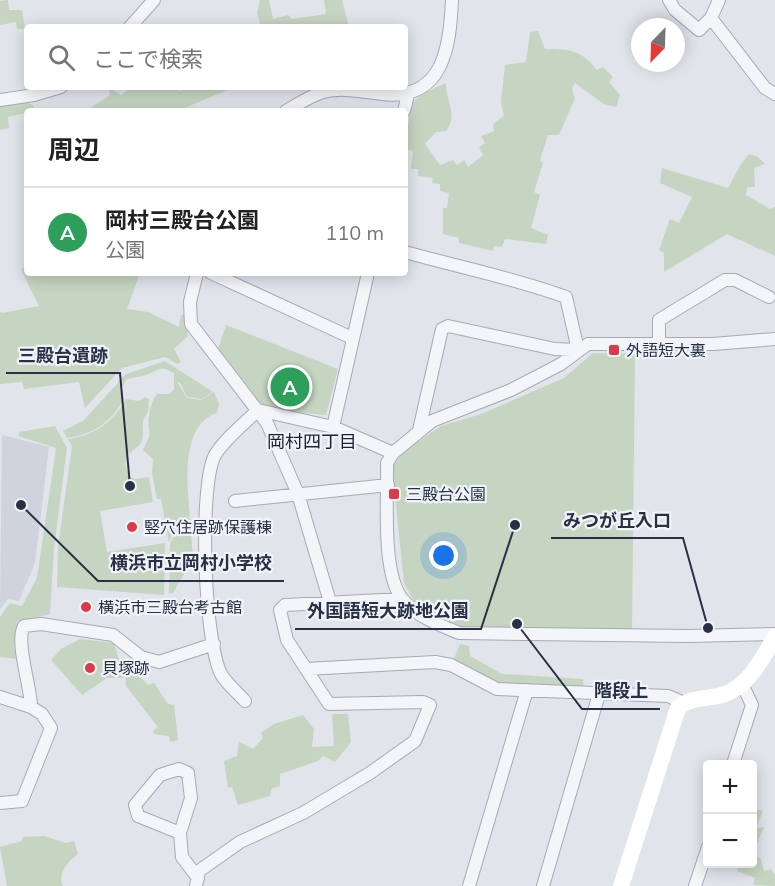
<!DOCTYPE html>
<html lang="ja">
<head>
<meta charset="utf-8">
<style>
	:root { --surface:#fff; --page:#f6f6f6; --text:#222; --muted:#767676; --line:#e0e0e0; --accent:#111827 }
	body { margin:0; font-family:Mulish,"Noto Sans JP",sans-serif; background:var(--page); color:var(--text) }
	.controls { position:absolute; right:18px; bottom:18px; display:grid; overflow:hidden; border-radius:6px; box-shadow:0 3px 15px #0003 }
	.controls button { width:54px; height:54px; display:grid; place-items:center; padding:0; border:0; border-bottom:2px solid var(--line); background:var(--surface); color:var(--text); font:30px sans-serif }
	.compass { position:absolute; left:631px; top:18px; width:54px; height:54px; border-radius:50%; background:var(--surface); box-shadow:0 3px 15px #0003; rotate:203deg }
	.you { position:absolute; left:444px; top:556px; width:21px; height:21px; margin:-15px; border:4px solid #fff; border-radius:50%; background:#1a73e8; box-shadow:0 0 0 9px #1a73e833 }
	.badge { display:grid; place-items:center; width:39px; height:39px; border-radius:50%; background:var(--accent); color:#fff; font-size:20px; font-weight:700 }
	.pin { position:absolute; translate:-50% -50%; border:3px solid #fff; box-shadow:0 2px 6px #0006 }
	.list { margin:0; padding:0; list-style:none }
	h2 { display:flex; justify-content:space-between; align-items:center; height:78px; margin:0; padding:0 24px; font-size:26px }
	h2 small { font-size:20px; font-weight:400; color:var(--muted) }
	.list li { display:grid; grid-template-columns:39px 1fr auto; gap:18px; align-items:center; box-sizing:border-box; height:90px; padding:0 24px; border-top:2px solid var(--line) }
	.list b { display:block; font-size:22px; white-space:nowrap }
	.list p { margin:0; font-size:20px; white-space:nowrap; color:var(--muted) }
	.list em { font-size:20px; font-style:normal; color:var(--muted) }
	.icon { flex:none; width:33px; height:33px; fill:none; stroke:currentColor; stroke-width:2; stroke-linecap:round; stroke-linejoin:round }
	.map { position:relative; flex:none; width:775px; height:886px; overflow:hidden }
	.search { position:absolute; background:var(--surface); box-shadow:0 3px 15px #0003; left:24px; top:24px; width:384px; height:66px; display:flex; align-items:center; gap:15px; box-sizing:border-box; padding:0 21px; border-radius:6px; color:var(--muted); font-size:22px }
	.panel { position:absolute; background:var(--surface); box-shadow:0 3px 15px #0003; left:24px; top:108px; width:384px; height:168px; border-radius:6px }
	.map>svg:first-child { display:block }
</style>
</head>
<body>
<div class="map">
<svg width="775" height="886" viewBox="0 0 775 886">
	<rect width="100%" height="100%" fill="#e1e4eb"/>
	<path fill="#ced3dd" d="M 2,435 L 49,447 L 35,563 L 19,601 L 8,599 L 0,609 Z"/>
	<path fill="#c5d5c1" d="M 8,0 L 9,10 L 22,10 L 25,29 L 17,29 L 16,22 L 0,25 L 0,1 Z
		M 260,0 L 269,0 L 273,19 L 288,15 L 292,19 L 326,14 L 324,0 L 342,0 L 349,27 L 261,27 L 257,13 Z
		M 538,31 L 545,49 C 570,49 581,50 597,70 L 603,67 L 613,77 L 609,82 L 620,95 L 616,107 L 604,104 L 575,83 L 572,89 L 575,98 L 559,135 L 548,135 L 540,160 L 543,163 L 534,192 L 540,195 L 531,228 L 548,235 L 546,244 L 505,239 L 502,247 L 494,246 L 493,251 L 459,243 L 459,238 L 443,234 L 443,208 L 447,208 L 449,193 L 440,191 L 440,184 L 432,183 L 433,178 L 418,176 L 418,169 L 411,169 L 413,151 L 405,149 L 411,103 L 426,92 L 446,83 C 445,101 459,114 446,131 L 436,132 L 425,144 L 440,165 L 453,160 L 457,165 L 464,160 L 468,167 L 483,155 L 479,147 L 485,143 L 481,136 L 494,131 L 493,124 L 504,116 L 501,102 L 505,65 L 526,62 L 530,32 Z
		M 131,87 L 174,87 L 178,91 L 198,87 L 230,89 L 177,111 L 85,111 L 109,96 L 110,88 L 121,95 Z
		M 25,102 L 33,105 L 34,111 L 8,117 L 9,128 L 0,130 L 0,106 Z
		M 749,154 L 758,157 L 765,164 L 754,168 L 755,187 L 747,187 L 746,195 L 770,209 L 775,207 L 775,256 L 727,234 L 664,272 L 664,253 L 659,250 L 670,219 L 679,223 L 692,197 L 660,183 L 662,168 L 728,188 L 741,164 Z
		M 27,263 L 27,273 L 140,273 L 127,309 L 148,312 L 179,327 L 181,315 L 186,314 L 188,336 L 174,349 L 181,362 L 177,364 L 165,357 L 122,368 L 85,408 L 79,382 L 24,389 L 22,382 L 0,384 L 0,311 L 2,313 L 39,306 L 21,270 Z
		M 226,325 L 338,369 L 326,415 L 284,411 L 261,404 L 218,349 Z
		M 593,353 L 635,354 L 632,629 L 463,629 L 435,618 L 415,603 L 404,583 L 392,467 L 404,451 L 441,426 L 481,414 L 564,378 Z
		M 165,361 L 213,392 L 201,399 L 187,397 L 180,383 L 177,382 L 187,398 L 201,400 L 214,392 L 219,404 L 217,413 C 180,424 187,487 190,517 L 180,518 L 169,542 L 161,499 L 157,499 L 152,473 L 153,459 L 143,450 L 150,434 C 146,423 150,403 157,394 L 169,394 L 174,390 L 174,373 C 158,365 160,370 146,375 C 141,377 133,377 127,379 L 121,389 L 124,399 C 112,421 93,435 67,438 L 63,431 L 83,421 L 126,374 Z
		M 145,397 L 149,399 L 148,412 L 143,420 C 142,441 147,441 128,454 L 125,464 L 129,476 L 135,479 L 149,477 L 153,502 L 100,511 L 107,552 L 165,543 L 164,595 L 57,587 L 58,546 L 72,446 L 68,439 C 94,436 113,422 126,399 L 139,401 Z
		M 55,426 L 67,448 L 54,548 L 50,614 L 17,622 L 14,646 L 17,659 L 0,657 L 0,617 L 10,603 L 22,606 L 37,578 L 56,448 L 18,436 L 19,432 Z
		M 190,518 L 193,558 L 173,593 L 169,593 L 170,544 L 181,519 Z
		M 80,639 L 114,643 L 124,678 L 107,678 L 82,695 L 51,660 L 61,649 Z
		M 460,644 L 469,646 L 470,656 L 502,674 L 583,679 L 584,687 L 497,683 L 454,659 Z
		M 125,668 L 141,678 L 148,685 L 154,683 L 168,704 L 174,705 L 178,740 L 170,742 L 169,736 L 154,734 L 153,731 L 158,727 L 126,686 Z
		M 332,714 L 348,714 L 351,742 L 335,762 L 323,756 L 318,761 L 280,774 L 280,786 L 271,789 L 270,796 L 238,805 L 232,787 L 228,788 L 224,761 L 237,756 L 239,742 L 253,749 L 263,738 L 261,733 L 274,724 L 303,715 L 314,729 L 312,747 L 334,746 Z
		M 754,808 L 763,811 L 756,828 L 764,827 L 753,854 L 761,859 L 764,871 L 771,869 L 775,875 L 775,886 L 753,885 L 755,878 L 737,871 L 739,864 L 752,864 Z
		M 44,836 L 66,843 L 74,841 L 78,854 C 68,862 57,872 63,886 L 7,886 L 0,847 L 22,841 L 23,837 Z"/>
	<g fill="none" stroke-linecap="round" stroke-linejoin="round">
		<defs>
			<path id="street" d="M 669,0 L 675,10 L 699,30 L 711,18 L 719,0
				M 711,18 L 765,88 L 775,94
				M 130,27 L 154,0
				M 0,100 L 34,95 L 61,87
				M 286,111 C 298,104 310,96 323,92 C 342,87 363,92 382,94 C 443,101 450,48 452,0
				M 404,111 L 408,94
				M 405,252 C 459,267 514,278 566,297 L 578,350 L 555,349 L 448,326 L 442,329 L 419,430
				M 197,273 L 190,302 L 191,324 L 267,423 L 298,494 L 330,602
				M 211,273 L 352,338
				M 775,339 L 713,344 L 588,344 L 561,364 L 511,390 L 432,421 L 393,453 L 387,463 C 388,497 381,574 403,600 C 418,617 439,625 459,633 L 688,636 L 775,634
				M 659,345 L 659,320 L 725,280 L 735,280 L 769,297
				M 258,410 L 333,427 L 393,453
				M 333,427 L 368,273
				M 235,501 L 388,485
				M 306,669 L 435,662 L 451,665 L 497,689 L 668,696 L 684,703
				M 0,697 L 31,707
				M 245,701 C 238,693 226,683 221,674 C 204,639 199,492 214,457 C 221,442 246,422 258,410
				M 733,764 L 752,705 L 742,684
				M 0,803 L 22,801 L 51,728 L 42,714 L 31,707 C 31,687 15,641 24,626 L 41,624 L 113,635 L 141,657 L 159,662 L 214,644
				M 180,833 L 138,816 L 135,805 L 160,775 L 179,769 L 188,773 L 191,798 L 180,833 L 182,857 L 198,878
				M 196,886 L 199,871 L 240,842 L 303,813 L 370,773 L 415,741 L 430,705 L 423,702 L 329,704 L 287,640 L 280,610 L 285,605 L 402,599
				M 469,886 L 527,690
				M 543,886 L 599,694
				M 695,886 L 708,847"/>
		</defs>
		<use href="#street" stroke="#a5aab6" stroke-width="14"/>
		<use href="#street" stroke="#f4f5f9" stroke-width="12"/>
		<path stroke="#fff" stroke-width="16" d="M 621,886 L 678,708 C 690,697 708,699 722,695 C 749,687 762,658 775,637"/>
	</g>
	<g fill="#db3a4b" stroke="#f0f3f8" stroke-width="2">
		<rect x="608" y="344" width="12" height="12" rx="3"/>
		<rect x="388" y="488" width="12" height="12" rx="3"/>
		<circle cx="132" cy="527" r="6"/>
		<circle cx="86" cy="607" r="6"/>
		<circle cx="90" cy="668" r="6"/>
	</g>
	<g text-anchor="middle" stroke-width="4.5" stroke-linejoin="round" paint-order="stroke">
		<g font-size="16" fill="#273044" stroke="#f0f3f8" text-anchor="start">
			<text x="626" y="356">外語短大裏</text>
			<text x="406" y="500">三殿台公園</text>
			<text x="144" y="533">竪穴住居跡保護棟</text>
			<text x="98" y="613">横浜市三殿台考古館</text>
			<text x="102" y="674">貝塚跡</text>
		</g>
		<g font-size="18" fill="#192235" stroke="#f0f3f8">
			<text x="312" y="448">岡村四丁目</text>
		</g>
	</g>
	<path fill="none" stroke="#273044" stroke-width="2" d="M130 486L120 373H6M708 628L683 538H551M21 505L98 581H284M515 525L481 629H295M517 624L582 709H660"/>
	<g fill="#273044" stroke="#f0f3f8" stroke-width="2">
		<circle cx="130" cy="486" r="6"/>
		<circle cx="708" cy="628" r="6"/>
		<circle cx="21" cy="505" r="6"/>
		<circle cx="515" cy="525" r="6"/>
		<circle cx="517" cy="624" r="6"/>
	</g>
	<g font-size="18" text-anchor="middle" font-weight="bold" fill="#273044" stroke="#f0f3f8" stroke-width="4.5" stroke-linejoin="round" paint-order="stroke">
		<text x="63" y="362">三殿台遺跡</text>
		<text x="617" y="527">みつが丘入口</text>
		<text x="191" y="569">横浜市立岡村小学校</text>
		<text x="388" y="617">外国語短大跡地公園</text>
		<text x="621" y="697">階段上</text>
	</g>
</svg>
<div class="controls">
<button>+</button>
<button>−</button>
</div>
<svg class="compass" viewBox="-18 -18 36 36"><path d="M0-13l5 13h-10z" fill="#e53935"/><path d="M0 13l5-13h-10z" fill="#767676"/></svg>
<div class="you"></div>
<div class="pin badge" style="left:290px;top:387px;background:#2e9e5b">A</div>
<div class="search"><svg class="icon" aria-label="search" viewBox="0 0 24 24"><circle cx="10" cy="10" r="6"/><path d="M15 15l6 6"/></svg>ここで検索</div>
<section class="panel">
<h2>周辺<small></small></h2>
<ul class="list">
<li><span class="badge" style="background:#2e9e5b">A</span><div><b>岡村三殿台公園</b><p>公園</p></div><em>110 m</em></li>
</ul>
</section>
</div>
</body>
</html>
